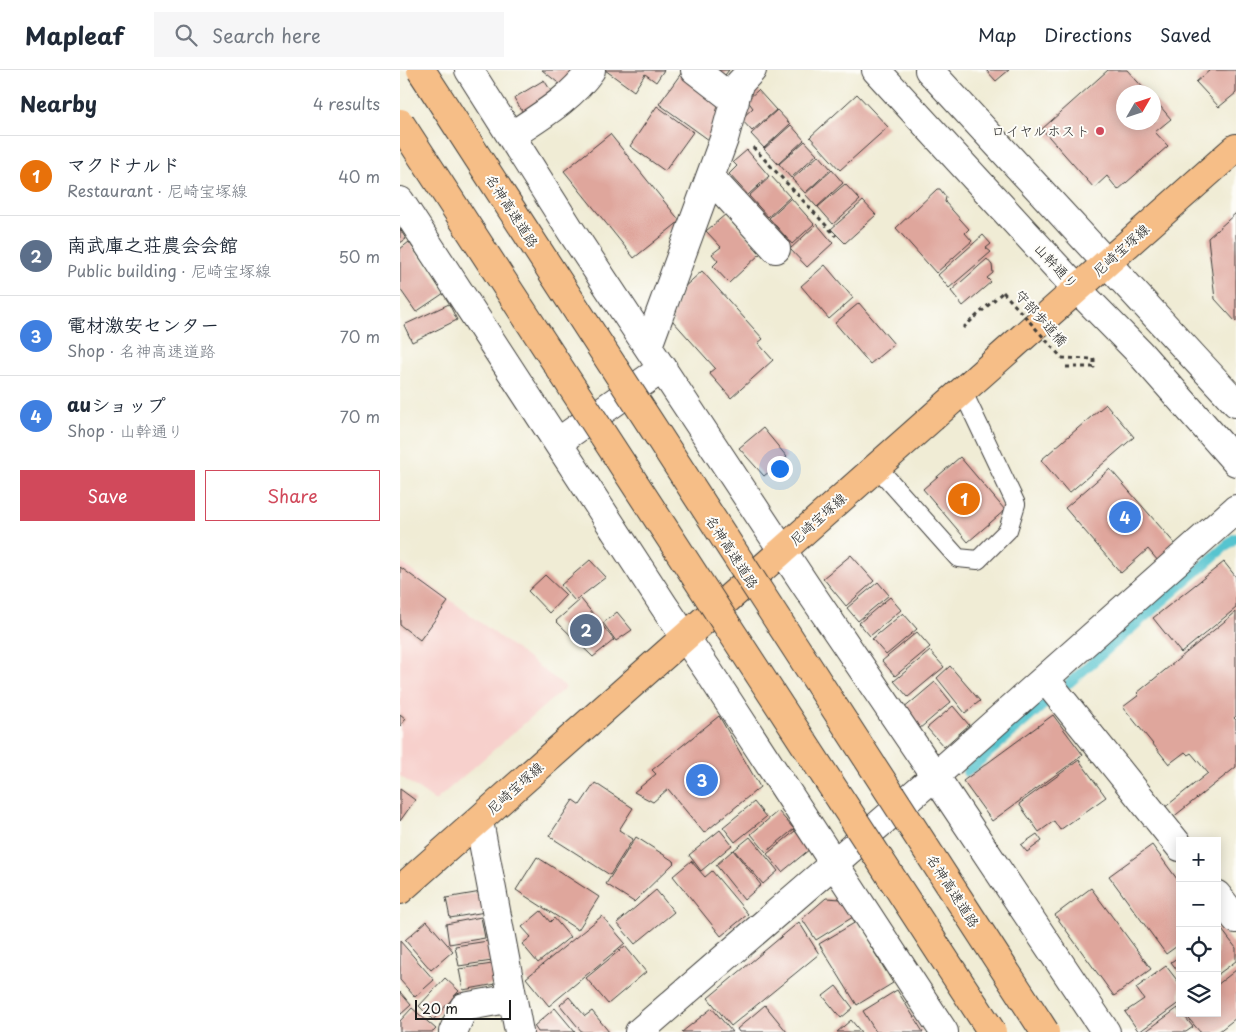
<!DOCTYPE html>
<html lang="en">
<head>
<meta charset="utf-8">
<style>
	:root { --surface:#fff; --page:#f6f6f7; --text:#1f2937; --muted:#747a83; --line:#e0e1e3; --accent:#d1495b }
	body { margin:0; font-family:"Playpen Sans","Klee One",sans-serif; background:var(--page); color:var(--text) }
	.controls { position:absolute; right:15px; bottom:15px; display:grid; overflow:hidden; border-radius:0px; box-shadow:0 2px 12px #0003 }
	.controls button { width:45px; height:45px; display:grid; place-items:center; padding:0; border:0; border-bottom:1px solid var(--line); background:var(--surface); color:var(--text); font:25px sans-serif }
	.compass { position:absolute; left:716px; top:15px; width:45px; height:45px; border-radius:50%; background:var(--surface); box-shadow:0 2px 12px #0003; rotate:51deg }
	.scale { position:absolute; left:15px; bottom:12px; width:96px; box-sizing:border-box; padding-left:5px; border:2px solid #1c1c1c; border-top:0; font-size:14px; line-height:18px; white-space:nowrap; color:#1c1c1c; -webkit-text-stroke:4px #fdfcf7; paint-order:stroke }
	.you { position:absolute; left:379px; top:398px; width:18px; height:18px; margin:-12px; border:4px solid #fff; border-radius:50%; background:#1a73e8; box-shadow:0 0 0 8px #1a73e833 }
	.badge { display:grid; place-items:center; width:32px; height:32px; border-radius:50%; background:var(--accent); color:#fff; font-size:16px; font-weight:700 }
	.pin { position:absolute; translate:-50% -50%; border:2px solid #fff; box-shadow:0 1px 5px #0006 }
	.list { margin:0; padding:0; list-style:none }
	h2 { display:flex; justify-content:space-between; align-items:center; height:65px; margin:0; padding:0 20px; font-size:21px }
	h2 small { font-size:16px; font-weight:400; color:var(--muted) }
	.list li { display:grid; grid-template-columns:32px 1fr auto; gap:15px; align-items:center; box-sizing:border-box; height:80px; padding:0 20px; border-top:1px solid var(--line) }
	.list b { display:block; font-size:19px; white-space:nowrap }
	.list p { margin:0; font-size:16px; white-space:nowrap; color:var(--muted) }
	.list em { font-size:16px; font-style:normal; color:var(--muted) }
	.actions { display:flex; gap:10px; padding:15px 20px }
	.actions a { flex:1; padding:11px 0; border:1px solid var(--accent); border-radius:0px; text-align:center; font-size:18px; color:var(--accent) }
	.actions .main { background:var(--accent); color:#fff }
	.icon { flex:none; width:28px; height:28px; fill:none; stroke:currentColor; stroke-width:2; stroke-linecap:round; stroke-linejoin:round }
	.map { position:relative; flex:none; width:836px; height:962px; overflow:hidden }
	header { display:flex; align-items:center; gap:30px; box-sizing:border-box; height:70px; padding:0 25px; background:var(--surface); border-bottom:1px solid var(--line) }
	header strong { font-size:24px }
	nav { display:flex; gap:28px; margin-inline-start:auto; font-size:18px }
	.search { width:350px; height:45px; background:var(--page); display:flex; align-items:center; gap:12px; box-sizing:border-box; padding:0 18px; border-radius:0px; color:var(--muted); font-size:19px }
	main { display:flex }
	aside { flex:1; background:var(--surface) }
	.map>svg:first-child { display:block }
</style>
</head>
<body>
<header>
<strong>Mapleaf</strong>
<div class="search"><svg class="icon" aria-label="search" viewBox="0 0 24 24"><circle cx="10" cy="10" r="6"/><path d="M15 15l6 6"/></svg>Search here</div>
<nav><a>Map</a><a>Directions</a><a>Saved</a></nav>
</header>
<main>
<aside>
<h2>Nearby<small>4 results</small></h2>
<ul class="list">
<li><span class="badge" style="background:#e8710a">1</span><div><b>マクドナルド</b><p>Restaurant · 尼崎宝塚線</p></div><em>40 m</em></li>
<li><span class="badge" style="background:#5c6f8a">2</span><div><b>南武庫之荘農会会館</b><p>Public building · 尼崎宝塚線</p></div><em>50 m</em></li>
<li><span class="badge" style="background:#3f7fe0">3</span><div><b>電材激安センター</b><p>Shop · 名神高速道路</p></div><em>70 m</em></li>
<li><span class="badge" style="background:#3f7fe0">4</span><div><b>auショップ</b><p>Shop · 山幹通り</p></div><em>70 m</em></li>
</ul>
<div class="actions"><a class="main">Save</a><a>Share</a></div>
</aside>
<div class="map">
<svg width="836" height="962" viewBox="0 0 836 962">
	<rect width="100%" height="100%" fill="#fdfcf7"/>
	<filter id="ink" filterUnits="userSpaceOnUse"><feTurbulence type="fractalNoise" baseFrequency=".02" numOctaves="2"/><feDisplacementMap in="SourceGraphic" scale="10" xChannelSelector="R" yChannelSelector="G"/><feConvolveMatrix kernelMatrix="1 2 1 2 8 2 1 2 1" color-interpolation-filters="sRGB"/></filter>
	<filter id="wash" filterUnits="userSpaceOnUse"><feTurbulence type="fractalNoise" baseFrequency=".0096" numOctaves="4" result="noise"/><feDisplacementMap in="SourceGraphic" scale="20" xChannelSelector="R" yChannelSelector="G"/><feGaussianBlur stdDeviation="1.12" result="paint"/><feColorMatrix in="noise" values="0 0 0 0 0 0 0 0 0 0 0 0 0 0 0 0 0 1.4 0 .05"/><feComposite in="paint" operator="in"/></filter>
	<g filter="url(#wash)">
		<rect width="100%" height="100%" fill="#f0ecd5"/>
		<path fill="#f7d0cc" d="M 0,492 L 166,617 L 35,731 L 0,706 Z"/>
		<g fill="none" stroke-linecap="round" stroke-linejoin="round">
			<path stroke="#57c4cf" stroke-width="10" d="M 669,613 L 835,468
				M 567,702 L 648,631"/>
		</g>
		<g id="blocks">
			<path fill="#dfa69c" d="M 142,0 L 175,0 L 162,16 Z
				M 205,0 L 264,0 L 256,12 L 245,4 L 234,21 Z
				M 309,0 L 329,0 L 321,10 Z
				M 586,0 L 609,0 L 596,11 Z
				M 708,0 L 727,0 L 747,22 L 724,22 L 724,52 L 754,52 L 754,29 L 771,49 L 755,62 L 768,76 L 718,120 L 707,106 L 694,118 L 642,59 Z
				M 810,0 L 836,0 L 836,23 L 819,37 L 796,12 Z
				M 282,2 L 325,32 L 309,70 L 259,34 Z
				M 144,10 L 154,26 L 124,44 L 114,28 Z
				M 358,20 L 376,40 L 352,61 L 341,49 L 353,38 L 347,30 Z
				M 457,24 L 488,57 L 440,100 L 410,67 Z
				M 257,36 L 293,62 L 265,101 L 230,76 Z
				M 377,40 L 390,54 L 364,78 L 351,64 Z
				M 391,55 L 404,70 L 378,94 L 364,79 Z
				M 210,64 L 280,151 L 234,188 L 164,101 Z
				M 405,71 L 417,84 L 391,108 L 379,94 Z
				M 347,80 L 369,106 L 348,125 L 329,104 L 337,96 L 333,92 Z
				M 419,85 L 431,99 L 405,123 L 392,109 Z
				M 432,100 L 443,113 L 417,137 L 405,124 Z
				M 371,106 L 390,127 L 368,147 L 349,126 Z
				M 445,114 L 460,130 L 433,154 L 418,137 Z
				M 537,119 L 540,119 L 546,127 L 545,132 L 569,159 L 565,163 L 572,171 L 536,203 L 496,158 Z
				M 391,128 L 414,154 L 392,174 L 369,148 Z
				M 463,131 L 476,145 L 445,173 L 431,159 Z
				M 836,143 L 836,252 L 815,229 L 808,168 Z
				M 326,144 L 361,183 L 329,213 L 313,196 L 318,191 L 312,184 L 321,177 L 306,161 Z
				M 417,154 L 433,173 L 407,197 L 390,179 Z
				M 0,159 L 6,169 L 0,173 Z
				M 583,165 L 591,174 L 586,178 L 591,182 L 549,218 L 538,205 Z
				M 9,172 L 44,223 L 16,242 L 0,219 L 0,179 Z
				M 587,189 L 592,195 L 593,203 L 587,208 L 591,212 L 563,236 L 551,221 Z
				M 425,195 L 453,228 L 429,249 L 401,216 Z
				M 302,201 L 363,269 L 358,273 L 373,290 L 331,328 L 309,303 L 315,298 L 272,250 L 282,219 Z
				M 459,233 L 494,274 L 470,294 L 435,253 Z
				M 49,234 L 57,250 L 12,272 L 4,255 Z
				M 706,334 L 734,367 L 669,423 L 641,390 Z
				M 363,358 L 387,387 L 364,406 L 339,378 Z
				M 560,387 L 605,440 L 568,472 L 523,419 Z
				M 710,399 L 776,475 L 758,491 L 748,479 L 721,503 L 665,438 Z
				M 451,485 L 474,511 L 446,536 L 423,508 Z
				M 190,490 L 206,507 L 175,531 L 161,515 Z
				M 824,492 L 836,507 L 836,538 L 781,583 L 753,548 Z
				M 0,497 L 48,532 L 20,570 L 0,555 Z
				M 145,505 L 166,525 L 149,543 L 128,521 Z
				M 478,512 L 489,525 L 458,551 L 447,538 Z
				M 490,527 L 501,540 L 470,566 L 459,553 Z
				M 181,529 L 214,570 L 193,587 L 156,551 Z
				M 217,542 L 232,560 L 216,571 L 203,553 Z
				M 836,542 L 836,646 L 834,648 L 836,650 L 836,697 L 772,748 L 764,738 L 808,703 L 791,683 L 788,685 L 785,682 L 769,694 L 723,637 L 739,625 L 737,623 Z
				M 503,543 L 517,559 L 486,585 L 472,569 Z
				M 517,562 L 530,577 L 495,606 L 482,591 Z
				M 530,581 L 544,597 L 508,627 L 494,611 Z
				M 550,596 L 580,631 L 565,643 L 537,608 Z
				M 535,612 L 551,632 L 519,659 L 502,640 Z
				M 553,636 L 569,655 L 544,677 L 527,658 Z
				M 0,644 L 6,649 L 0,656 Z
				M 653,645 L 683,685 L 592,751 L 563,711 Z
				M 319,646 L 360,717 L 304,763 L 268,719 L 253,732 L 234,722 L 256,704 L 252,700 Z
				M 679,690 L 706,727 L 660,760 L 654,751 L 639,762 L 619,734 Z
				M 195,713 L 233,738 L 219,760 L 233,769 L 210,805 L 149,766 L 173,730 L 180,735 Z
				M 0,719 L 15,730 L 0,751 Z
				M 354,732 L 366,747 L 335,772 L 323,757 Z
				M 378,741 L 394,759 L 366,782 L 351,764 Z
				M 320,760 L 332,775 L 301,801 L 289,785 Z
				M 395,761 L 410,779 L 382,802 L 367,784 Z
				M 637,764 L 642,771 L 627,782 L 621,775 Z
				M 236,767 L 275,792 L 234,832 L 206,814 Z
				M 350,767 L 378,801 L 363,814 L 334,780 Z
				M 752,775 L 780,813 L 780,874 L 766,884 L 709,806 Z
				M 333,780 L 361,815 L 344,830 L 316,795 Z
				M 137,787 L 199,827 L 178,860 L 116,820 Z
				M 291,791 L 305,807 L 312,801 L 348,844 L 321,866 L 273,806 Z
				M 691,818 L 751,899 L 714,926 L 655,845 Z
				M 256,820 L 274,842 L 235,874 L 217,853 Z
				M 81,822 L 85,842 L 50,848 L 46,828 Z
				M 426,828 L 441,829 L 453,847 L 416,870 L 402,849 Z
				M 141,841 L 150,852 L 154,848 L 170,867 L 138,893 L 122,874 L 131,867 L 122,857 Z
				M 202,846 L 225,873 L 149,936 L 126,908 Z
				M 81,847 L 85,868 L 49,874 L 46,854 Z
				M 27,851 L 53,881 L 31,900 L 5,870 Z
				M 399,852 L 419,884 L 331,956 L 308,928 Z
				M 456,852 L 493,913 L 457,935 L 419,874 Z
				M 819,856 L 836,878 L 836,891 L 817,905 L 817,858 Z
				M 0,871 L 34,910 L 15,927 L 0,910 Z
				M 88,871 L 92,891 L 59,896 L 55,876 Z
				M 225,876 L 246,902 L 208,934 L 186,908 Z
				M 780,886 L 780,904 L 771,892 Z
				M 92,894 L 96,914 L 63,920 L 59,899 Z
				M 766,896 L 780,914 L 780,932 L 739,962 L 725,942 L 744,929 L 736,918 Z
				M 836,900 L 836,948 L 818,962 L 800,962 L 784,943 L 817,943 L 817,915 Z
				M 45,908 L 59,921 L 33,950 L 19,936 Z
				M 436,916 L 453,938 L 441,948 L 423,926 Z
				M 497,920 L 523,962 L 476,962 L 463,941 Z
				M 0,922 L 11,935 L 0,945 Z
				M 169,927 L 185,946 L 192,941 L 209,962 L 182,962 L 160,935 Z
				M 365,935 L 387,962 L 339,962 L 337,959 Z
				M 12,938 L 36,959 L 33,962 L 0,962 L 0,951 Z
				M 155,938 L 175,962 L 138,962 L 134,956 Z
				M 312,938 L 332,962 L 282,962 Z
				M 778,938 L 780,943 L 782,943 L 793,957 L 786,962 L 745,962 Z
				M 451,950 L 461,962 L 437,962 Z"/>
		</g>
	</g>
	<g filter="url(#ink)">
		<use href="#blocks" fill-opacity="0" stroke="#3c3b38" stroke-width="1"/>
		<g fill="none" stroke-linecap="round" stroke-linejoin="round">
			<defs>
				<path id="service" d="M 477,397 L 558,488 L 578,490 L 608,460 L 616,434 L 562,320"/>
				<path id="minor" d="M 69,0 L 171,161 L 406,516 L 535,706 L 706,962
					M 295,0 L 335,31
					M 111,66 C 139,47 171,29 191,0
					M 310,107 L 376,179
					M 0,131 L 264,536 L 309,602 L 544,962
					M 248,276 L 324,69 L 339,14 L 352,0
					M 158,372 L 263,298
					M 645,609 L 780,777
					M 79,751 L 119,962
					M 817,825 L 836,849
					M 53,962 L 64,937 L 112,928
					M 239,962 L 535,706 L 836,439"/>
				<path id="tertiary" d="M 476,0 L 677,219 L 739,282 L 836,392
					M 529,0 L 836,333"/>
				<path id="primary" d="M 0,820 L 836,78"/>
			</defs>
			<use href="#service" stroke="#3c3b38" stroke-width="20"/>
			<use href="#minor" stroke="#3c3b38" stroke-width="30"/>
			<use href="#tertiary" stroke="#3c3b38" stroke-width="30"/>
			<use href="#primary" stroke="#3c3b38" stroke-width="30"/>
			<path stroke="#3c3b38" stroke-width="3" stroke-dasharray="4 4" stroke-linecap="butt" d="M 353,77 L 436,166
				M 563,258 L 603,222
				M 662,288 L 694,289 L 694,297 L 666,297"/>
			<use href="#service" stroke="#fff" stroke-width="18"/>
			<use href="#minor" stroke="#fff" stroke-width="28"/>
			<use href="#tertiary" stroke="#fff" stroke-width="28"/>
			<use href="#primary" stroke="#f6be87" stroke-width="28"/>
			<defs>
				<path id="motorway-bridge" d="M 21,0 L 645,962
					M 0,53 L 592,962"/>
			</defs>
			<use href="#motorway-bridge" stroke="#3c3b38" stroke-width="30" stroke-linecap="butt"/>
			<path stroke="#3c3b38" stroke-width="3" stroke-dasharray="4 4" stroke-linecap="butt" d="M 603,222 L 662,288"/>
			<use href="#motorway-bridge" stroke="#f6be87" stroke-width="28"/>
		</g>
	</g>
	<circle fill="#d1495b" stroke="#fdfcf7" stroke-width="2" cx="700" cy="61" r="5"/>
	<g text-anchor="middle" stroke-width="4" stroke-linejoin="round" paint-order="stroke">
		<g font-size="14" fill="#1c1c1c" stroke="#fdfcf7" text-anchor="end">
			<text x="690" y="66">ロイヤルホスト</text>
		</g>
		<g font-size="14" fill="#1c1c1c" stroke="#fdfcf7">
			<text transform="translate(112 141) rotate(57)" y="5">名神高速道路</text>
			<text transform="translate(721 180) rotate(-42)" y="5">尼崎宝塚線</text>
			<text transform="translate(656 196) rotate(47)" y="5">山幹通り</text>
			<text transform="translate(641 248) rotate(48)" y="5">守部歩道橋</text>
			<text transform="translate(418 449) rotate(-42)" y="5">尼崎宝塚線</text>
			<text transform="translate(332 482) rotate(57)" y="5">名神高速道路</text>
			<text transform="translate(115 718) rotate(-42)" y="5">尼崎宝塚線</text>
			<text transform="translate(553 821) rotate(57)" y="5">名神高速道路</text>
		</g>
	</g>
</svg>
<div class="controls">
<button>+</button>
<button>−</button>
<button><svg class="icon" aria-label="locate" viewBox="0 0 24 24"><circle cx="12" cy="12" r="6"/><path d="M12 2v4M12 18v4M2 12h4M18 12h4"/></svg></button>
<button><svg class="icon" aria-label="layers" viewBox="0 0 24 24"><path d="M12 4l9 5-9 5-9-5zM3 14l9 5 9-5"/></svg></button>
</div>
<svg class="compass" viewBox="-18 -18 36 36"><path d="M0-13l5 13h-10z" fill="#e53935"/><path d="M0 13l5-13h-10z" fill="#747a83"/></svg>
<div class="scale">20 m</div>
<div class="you"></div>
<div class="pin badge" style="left:564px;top:429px;background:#e8710a">1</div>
<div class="pin badge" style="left:186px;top:560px;background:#5c6f8a">2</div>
<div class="pin badge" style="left:302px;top:710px;background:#3f7fe0">3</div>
<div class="pin badge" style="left:725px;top:447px;background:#3f7fe0">4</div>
</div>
</main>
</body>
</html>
